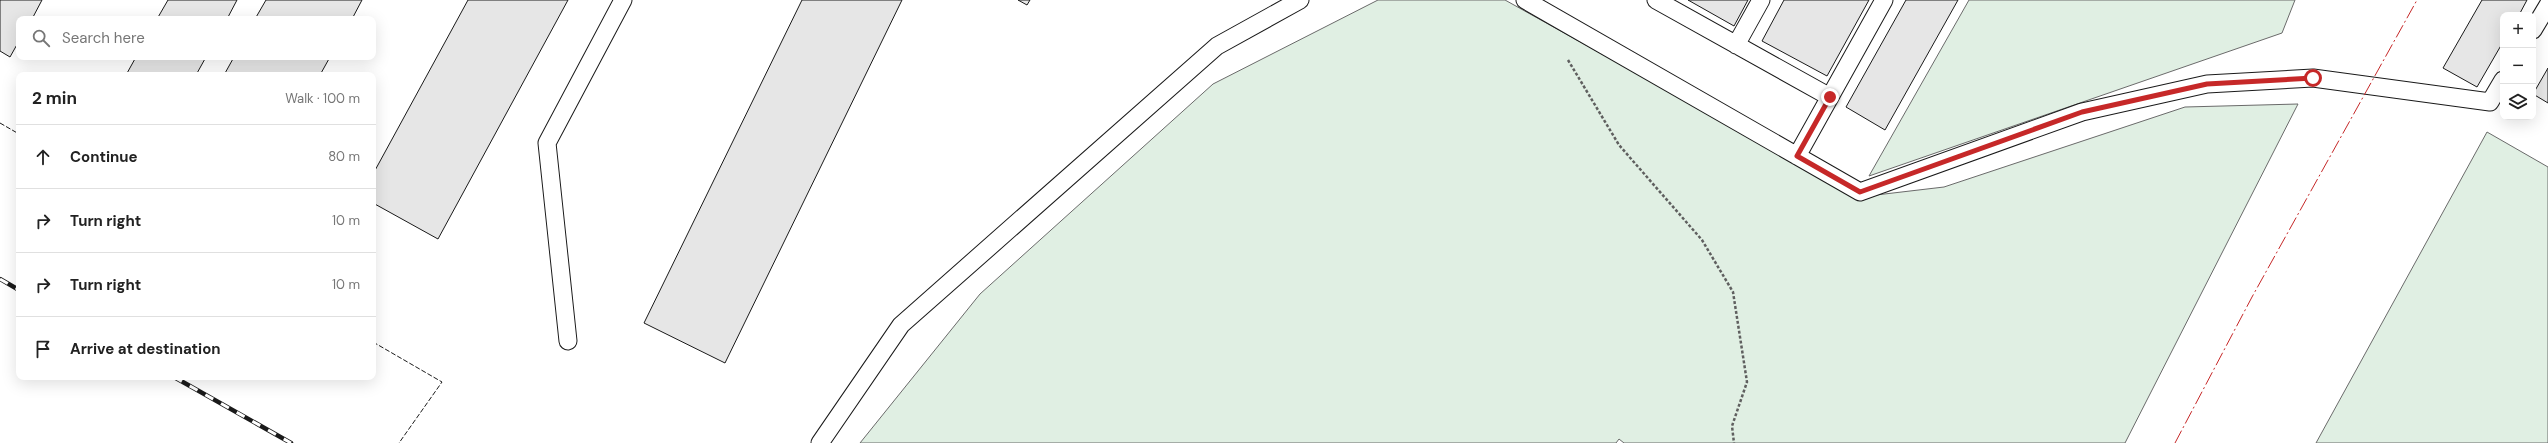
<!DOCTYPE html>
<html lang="en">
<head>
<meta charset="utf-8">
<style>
	:root { --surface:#fff; --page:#f6f6f6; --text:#222; --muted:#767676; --line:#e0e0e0 }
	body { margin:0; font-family:"DM Sans",sans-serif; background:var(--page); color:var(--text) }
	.controls { position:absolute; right:12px; top:12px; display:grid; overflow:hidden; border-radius:8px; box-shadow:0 4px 16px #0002 }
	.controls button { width:36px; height:36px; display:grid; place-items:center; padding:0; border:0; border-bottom:1px solid var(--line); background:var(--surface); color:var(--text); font:20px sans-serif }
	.stop { position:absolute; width:12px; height:12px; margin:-9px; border:3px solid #c62828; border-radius:50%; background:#fff }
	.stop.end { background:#c62828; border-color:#fff; box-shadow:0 1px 4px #0008 }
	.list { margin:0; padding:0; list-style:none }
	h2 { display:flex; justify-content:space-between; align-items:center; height:52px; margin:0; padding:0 16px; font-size:17px }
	h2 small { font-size:13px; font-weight:400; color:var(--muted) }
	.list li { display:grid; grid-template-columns:26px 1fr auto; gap:12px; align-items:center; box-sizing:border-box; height:64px; padding:0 16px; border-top:1px solid var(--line) }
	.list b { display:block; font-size:15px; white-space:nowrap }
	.list em { font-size:13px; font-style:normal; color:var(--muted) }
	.icon { flex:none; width:22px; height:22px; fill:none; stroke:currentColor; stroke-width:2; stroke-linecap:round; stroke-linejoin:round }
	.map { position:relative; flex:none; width:2548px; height:443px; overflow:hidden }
	.search { position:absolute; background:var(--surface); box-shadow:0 4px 16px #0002; left:16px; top:16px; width:360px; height:44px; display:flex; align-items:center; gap:10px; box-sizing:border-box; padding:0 14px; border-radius:8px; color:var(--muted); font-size:15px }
	.panel { position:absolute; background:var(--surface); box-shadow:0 4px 16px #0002; left:16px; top:72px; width:360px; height:308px; border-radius:8px }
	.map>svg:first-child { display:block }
</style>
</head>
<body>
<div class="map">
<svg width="2548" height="443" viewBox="0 0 2548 443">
	<rect width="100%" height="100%" fill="#fff"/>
	<path fill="#e0efe3" stroke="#6a6a6a" d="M 1378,0 L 1505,0 L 1859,197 L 1944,187 L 2185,107 L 2298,104 L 2125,443 L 1624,443 L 1619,439 L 1616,443 L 860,443 L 980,294 L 1213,84 Z
		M 1969,0 L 2295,0 L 2282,33 L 1869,176 Z
		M 2487,132 L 2548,167 L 2548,443 L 2316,443 Z"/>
	<path fill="#e6e6e6" stroke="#1a1a1a" d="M 0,0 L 42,0 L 32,19 L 19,19 L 19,41 L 10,57 L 0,51 Z
		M 168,0 L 237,0 L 227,19 L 157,19 Z
		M 266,0 L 362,0 L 352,19 L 255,19 Z
		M 468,0 L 568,0 L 438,239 L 373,203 L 373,174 Z
		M 802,0 L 902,0 L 725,363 L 644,323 Z
		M 1018,0 L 1030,0 L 1027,5 Z
		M 1688,0 L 1748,0 L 1734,26 Z
		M 1784,0 L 1869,0 L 1827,76 L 1762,41 Z
		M 1906,0 L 1958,0 L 1885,130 L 1846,107 Z
		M 2482,0 L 2527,0 L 2519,15 L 2503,15 L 2503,42 L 2477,87 L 2443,68 Z
		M 136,57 L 206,57 L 196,75 L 126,75 Z
		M 234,57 L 330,57 L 320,75 L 224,75 Z
		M 2548,68 L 2548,103 L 2533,94 Z"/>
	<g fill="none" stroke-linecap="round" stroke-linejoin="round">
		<defs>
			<path id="lane" d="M 1525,0 L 1860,192 L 2082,112 L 2207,84 L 2313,78 L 2490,102 L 2503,80
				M 1656,0 L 1830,97
				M 2533,30 L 2548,5
				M 1736,45 L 1761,0
				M 1797,156 L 1884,0
				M 568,341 L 547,143 L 623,0
				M 820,443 L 901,325 L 1217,46 L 1300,0"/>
		</defs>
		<use href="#lane" stroke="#1a1a1a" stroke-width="19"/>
		<path stroke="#5f5f5f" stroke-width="2.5" stroke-dasharray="3 2" stroke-linecap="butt" d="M 1568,60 L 1619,145 L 1702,240 L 1733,292 L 1747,382 L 1732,426 L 1734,443"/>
		<use href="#lane" stroke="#fff" stroke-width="17"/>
		<defs>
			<path id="rail" d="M 0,279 L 19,290
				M 174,377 L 291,443"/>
		</defs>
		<use href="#rail" stroke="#1a1a1a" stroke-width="4.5"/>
		<use href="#rail" stroke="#fff" stroke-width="3" stroke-dasharray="9" stroke-linecap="butt"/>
		<path stroke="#1a1a1a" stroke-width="1" stroke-dasharray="5 2" stroke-linecap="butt" d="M 0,123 L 19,134
			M 373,342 L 442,382 L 399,443"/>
		<path stroke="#c62828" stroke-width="1" stroke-dasharray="14 3 2 3" stroke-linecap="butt" d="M 2175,443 L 2252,297 L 2417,0"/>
	</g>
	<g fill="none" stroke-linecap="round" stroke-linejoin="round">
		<path stroke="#c62828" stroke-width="5" d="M 1830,97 L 1797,156 L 1860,192 L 2082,112 L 2207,84 L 2313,78"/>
	</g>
</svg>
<div class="controls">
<button>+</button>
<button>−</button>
<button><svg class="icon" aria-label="layers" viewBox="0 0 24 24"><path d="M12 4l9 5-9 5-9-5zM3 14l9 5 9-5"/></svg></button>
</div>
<div class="stop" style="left:2313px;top:78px"></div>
<div class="stop end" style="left:1830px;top:97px"></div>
<div class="search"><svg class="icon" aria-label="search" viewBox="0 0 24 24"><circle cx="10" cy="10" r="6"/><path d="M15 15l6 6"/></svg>Search here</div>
<section class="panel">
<h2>2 min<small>Walk · 100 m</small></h2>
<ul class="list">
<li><svg class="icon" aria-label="ahead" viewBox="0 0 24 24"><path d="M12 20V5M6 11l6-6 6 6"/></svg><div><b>Continue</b></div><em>80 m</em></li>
<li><svg class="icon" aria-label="right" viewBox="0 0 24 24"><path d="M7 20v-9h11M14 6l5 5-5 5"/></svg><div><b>Turn right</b></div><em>10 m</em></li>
<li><svg class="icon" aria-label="right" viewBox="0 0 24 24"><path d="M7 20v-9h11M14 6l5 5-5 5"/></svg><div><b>Turn right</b></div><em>10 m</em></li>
<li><svg class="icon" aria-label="arrive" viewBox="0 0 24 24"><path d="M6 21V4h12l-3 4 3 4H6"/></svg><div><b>Arrive at destination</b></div></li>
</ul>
</section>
</div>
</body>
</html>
